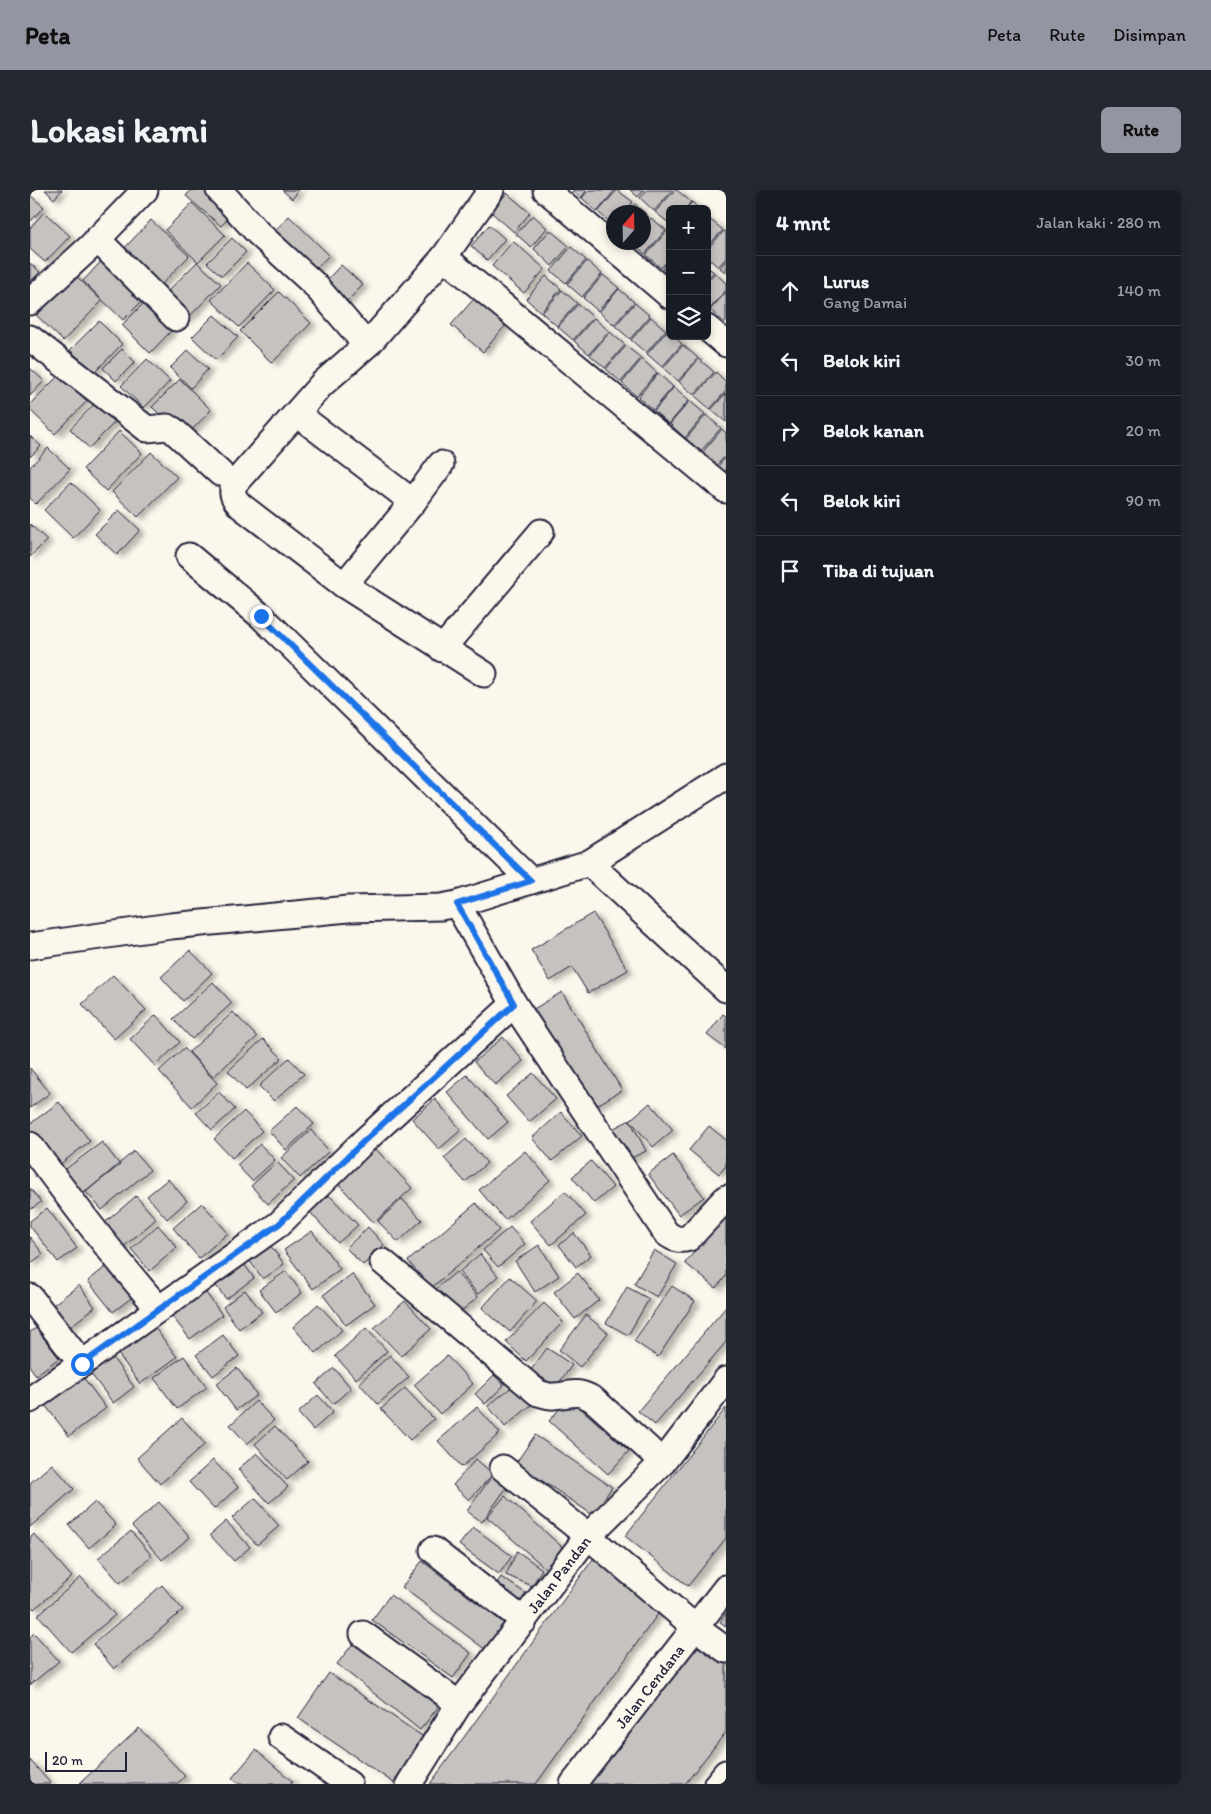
<!DOCTYPE html>
<html lang="id">
<head>
<meta charset="utf-8">
<style>
	:root { --surface:#171b24; --page:#242831; --text:#f1f3f6; --muted:#9ea1a6; --line:#363941; --accent:#9495a2 }
	body { margin:0; font-family:Itim,sans-serif; background:var(--page); color:var(--text) }
	.controls { position:absolute; right:15px; top:15px; display:grid; overflow:hidden; border-radius:8px; box-shadow:0 2px 8px #0003 }
	.controls button { width:45px; height:45px; display:grid; place-items:center; padding:0; border:0; border-bottom:1px solid var(--line); background:var(--surface); color:var(--text); font:25px sans-serif }
	.compass { position:absolute; left:576px; top:15px; width:45px; height:45px; border-radius:50%; background:var(--surface); box-shadow:0 2px 8px #0003; rotate:20deg }
	.scale { position:absolute; left:15px; bottom:12px; width:82px; box-sizing:border-box; padding-left:5px; border:2px solid #22223b; border-top:0; font-size:14px; line-height:18px; white-space:nowrap; color:#22223b; -webkit-text-stroke:4px #fbf7ec; paint-order:stroke }
	.stop { position:absolute; width:15px; height:15px; margin:-11px; border:4px solid #1a73e8; border-radius:50%; background:#fff }
	.stop.end { background:#1a73e8; border-color:#fff; box-shadow:0 1px 5px #0008 }
	.list { margin:0; padding:0; list-style:none }
	h2 { display:flex; justify-content:space-between; align-items:center; height:65px; margin:0; padding:0 20px; font-size:21px }
	h2 small { font-size:16px; font-weight:400; color:var(--muted) }
	.list li { display:grid; grid-template-columns:32px 1fr auto; gap:15px; align-items:center; box-sizing:border-box; height:70px; padding:0 20px; border-top:1px solid var(--line) }
	.list b { display:block; font-size:19px; white-space:nowrap }
	.list p { margin:0; font-size:16px; white-space:nowrap; color:var(--muted) }
	.list em { font-size:16px; font-style:normal; color:var(--muted) }
	.icon { flex:none; width:28px; height:28px; fill:none; stroke:currentColor; stroke-width:2; stroke-linecap:round; stroke-linejoin:round }
	.map { position:relative; flex:none; width:696px; height:1594px; overflow:hidden; border-radius:8px }
	header { display:flex; align-items:center; gap:30px; box-sizing:border-box; height:70px; padding:0 25px; background:var(--accent); color:#111 }
	header strong { font-size:24px }
	nav { display:flex; gap:28px; margin-inline-start:auto; font-size:18px }
	.intro { display:flex; align-items:center; justify-content:space-between; box-sizing:border-box; height:120px; padding:0 30px }
	h1 { margin:0; font-size:35px }
	.button { padding:12px 22px; border-radius:8px; background:var(--accent); color:#111; font-size:18px; font-weight:700 }
	main { display:flex; gap:30px; padding:0 30px }
	aside { flex:1; background:var(--surface); border-radius:8px; box-shadow:0 2px 8px #0003 }
	.map>svg:first-child { display:block }
</style>
</head>
<body>
<header>
<strong>Peta</strong>
<nav><a>Peta</a><a>Rute</a><a>Disimpan</a></nav>
</header>
<div class="intro"><h1>Lokasi kami</h1><a class="button">Rute</a></div>
<main>
<div class="map">
<svg width="696" height="1594" viewBox="0 0 696 1594">
	<defs>
		<filter id="shadow"><feDropShadow dx="5.5" dy="3" stdDeviation="2.5" flood-color="#0004"/></filter>
	</defs>
	<rect width="100%" height="100%" fill="#fbf7ec"/>
	<filter id="ink" filterUnits="userSpaceOnUse"><feTurbulence type="fractalNoise" baseFrequency=".02" numOctaves="2"/><feDisplacementMap in="SourceGraphic" scale="10" xChannelSelector="R" yChannelSelector="G"/><feConvolveMatrix kernelMatrix="1 2 1 2 8 2 1 2 1" color-interpolation-filters="sRGB"/></filter>
	<g filter="url(#ink)">
		<path fill="#c6c2c0" stroke="#22223b" filter="url(#shadow)" d="M 15,0 L 32,0 L 24,9 Z
			M 161,0 L 183,0 L 206,20 L 191,36 L 156,6 Z
			M 252,0 L 269,0 L 262,9 Z
			M 542,0 L 557,0 L 551,8 Z
			M 559,0 L 585,0 L 567,22 L 552,8 Z
			M 587,0 L 603,12 L 594,22 L 584,22 L 583,35 L 568,22 Z
			M 600,0 L 614,0 L 608,7 Z
			M 617,0 L 643,0 L 624,21 L 610,8 Z
			M 645,0 L 647,0 L 661,12 L 655,19 L 640,19 L 640,34 L 625,22 Z
			M 477,3 L 500,23 L 484,42 L 461,22 Z
			M 0,5 L 14,17 L 0,32 Z
			M 662,12 L 669,19 L 656,19 Z
			M 162,13 L 195,45 L 168,72 L 135,40 Z
			M 605,14 L 619,27 L 614,33 L 614,22 L 597,22 Z
			M 14,22 L 40,46 L 15,72 L 0,59 L 0,38 Z
			M 503,25 L 517,38 L 501,57 L 486,44 Z
			M 259,26 L 299,65 L 278,88 L 237,49 Z
			M 677,27 L 693,40 L 677,57 Z
			M 621,28 L 636,40 L 615,64 L 602,52 L 614,52 L 614,36 Z
			M 121,30 L 159,66 L 125,101 L 88,65 Z
			M 459,35 L 475,49 L 457,70 L 441,56 Z
			M 520,40 L 539,56 L 522,76 L 504,59 Z
			M 637,41 L 640,44 L 640,68 L 631,78 L 616,65 Z
			M 694,41 L 696,42 L 696,68 L 688,77 L 677,67 L 677,59 Z
			M 202,48 L 216,62 L 192,86 L 177,73 Z
			M 483,51 L 515,79 L 494,103 L 462,76 Z
			M 541,57 L 556,70 L 536,93 L 521,81 Z
			M 76,66 L 117,106 L 93,130 L 53,91 Z
			M 640,70 L 640,85 L 632,79 Z
			M 696,70 L 696,83 L 690,78 Z
			M 557,71 L 572,84 L 552,107 L 537,94 Z
			M 167,72 L 191,94 L 156,130 L 132,107 Z
			M 0,73 L 10,82 L 0,92 Z
			M 217,73 L 245,100 L 209,137 L 181,110 Z
			M 311,75 L 333,95 L 310,118 L 289,98 Z
			M 677,77 L 684,82 L 677,89 Z
			M 42,82 L 72,111 L 33,151 L 3,122 Z
			M 685,83 L 696,93 L 696,100 L 679,120 L 677,118 L 677,91 Z
			M 573,85 L 589,98 L 568,121 L 553,108 Z
			M 516,86 L 531,99 L 511,122 L 496,109 Z
			M 589,99 L 604,112 L 584,135 L 569,122 Z
			M 532,100 L 547,113 L 527,136 L 512,123 Z
			M 249,102 L 281,133 L 242,173 L 210,141 Z
			M 696,102 L 696,132 L 695,133 L 680,120 Z
			M 449,103 L 480,130 L 453,162 L 421,135 Z
			M 605,113 L 620,126 L 600,149 L 585,136 Z
			M 113,114 L 141,141 L 120,163 L 92,135 Z
			M 548,114 L 563,127 L 543,150 L 528,137 Z
			M 184,125 L 208,147 L 186,170 L 162,147 Z
			M 621,127 L 636,140 L 616,163 L 601,150 Z
			M 564,128 L 579,141 L 559,164 L 544,151 Z
			M 69,131 L 92,154 L 64,183 L 40,160 Z
			M 637,141 L 640,143 L 640,146 L 644,146 L 652,154 L 632,177 L 617,164 Z
			M 580,142 L 595,155 L 575,178 L 560,165 Z
			M 653,155 L 668,168 L 648,191 L 633,178 Z
			M 596,156 L 611,168 L 591,192 L 576,179 Z
			M 92,159 L 105,172 L 86,191 L 73,178 Z
			M 158,160 L 178,179 L 161,198 L 140,178 Z
			M 117,169 L 140,191 L 114,218 L 91,196 Z
			M 612,169 L 627,183 L 606,206 L 592,193 Z
			M 669,169 L 684,182 L 664,205 L 649,192 Z
			M 0,178 L 14,191 L 0,206 Z
			M 686,182 L 696,192 L 696,201 L 680,219 L 665,206 Z
			M 628,183 L 643,197 L 623,220 L 608,207 Z
			M 29,185 L 57,211 L 25,244 L 0,220 L 0,214 Z
			M 150,189 L 181,220 L 154,248 L 122,217 Z
			M 644,197 L 659,210 L 639,234 L 624,221 Z
			M 696,203 L 696,232 L 681,220 Z
			M 67,211 L 87,230 L 59,258 L 40,239 Z
			M 660,211 L 675,224 L 655,248 L 640,234 Z
			M 676,225 L 691,238 L 671,261 L 656,249 Z
			M 692,239 L 696,243 L 696,265 L 687,275 L 672,263 Z
			M 89,241 L 112,263 L 76,301 L 53,279 Z
			M 0,246 L 11,256 L 0,267 Z
			M 18,258 L 40,279 L 6,314 L 0,308 L 0,277 Z
			M 121,262 L 147,287 L 108,327 L 82,302 Z
			M 696,267 L 696,284 L 688,276 Z
			M 41,292 L 70,320 L 43,348 L 14,320 Z
			M 89,320 L 110,340 L 87,365 L 65,344 Z
			M 0,334 L 17,350 L 0,367 Z
			M 563,723 L 598,780 L 558,803 L 542,777 L 520,791 L 501,760 Z
			M 160,760 L 182,783 L 153,811 L 131,787 Z
			M 83,785 L 116,820 L 84,849 L 52,814 Z
			M 183,792 L 202,813 L 162,849 L 143,829 Z
			M 532,802 L 592,900 L 562,918 L 502,820 Z
			M 203,822 L 227,847 L 183,887 L 159,862 Z
			M 693,824 L 696,826 L 696,859 L 677,845 Z
			M 126,825 L 150,852 L 125,876 L 100,849 Z
			M 473,847 L 493,871 L 465,895 L 444,872 Z
			M 233,849 L 252,868 L 216,900 L 198,881 Z
			M 154,858 L 187,893 L 162,917 L 129,881 Z
			M 259,868 L 274,884 L 244,911 L 229,896 Z
			M 0,878 L 20,903 L 0,918 Z
			M 503,883 L 526,909 L 499,932 L 476,906 Z
			M 437,885 L 478,932 L 458,949 L 417,902 Z
			M 189,902 L 205,919 L 182,940 L 166,923 Z
			M 405,909 L 431,940 L 409,959 L 382,929 Z
			M 29,912 L 60,951 L 28,976 L 0,940 L 0,934 Z
			M 620,913 L 643,940 L 623,957 L 600,930 Z
			M 267,916 L 284,934 L 256,960 L 239,941 Z
			M 214,921 L 232,941 L 202,968 L 184,949 Z
			M 531,922 L 552,946 L 522,971 L 502,948 Z
			M 600,930 L 616,961 L 593,972 L 578,941 Z
			M 679,936 L 696,950 L 696,976 L 689,984 L 659,960 Z
			M 281,940 L 299,961 L 270,988 L 251,968 Z
			M 436,949 L 457,973 L 435,992 L 414,968 Z
			M 72,952 L 90,975 L 51,1005 L 33,981 Z
			M 230,954 L 245,970 L 222,991 L 207,975 Z
			M 343,956 L 382,998 L 344,1033 L 305,990 Z
			M 104,961 L 120,980 L 72,1020 L 56,1002 Z
			M 495,961 L 520,990 L 475,1030 L 449,1000 Z
			M 643,965 L 674,1007 L 649,1025 L 618,984 Z
			M 561,971 L 583,997 L 564,1013 L 542,987 Z
			M 247,972 L 264,990 L 238,1014 L 221,996 Z
			M 138,989 L 157,1011 L 137,1029 L 117,1006 Z
			M 0,998 L 11,1012 L 0,1020 Z
			M 535,1001 L 556,1025 L 521,1055 L 500,1031 Z
			M 297,1003 L 328,1035 L 308,1053 L 278,1020 Z
			M 106,1006 L 126,1029 L 92,1058 L 72,1035 Z
			M 372,1009 L 392,1030 L 368,1052 L 348,1031 Z
			M 172,1013 L 198,1043 L 169,1068 L 143,1038 Z
			M 446,1013 L 469,1040 L 401,1098 L 378,1071 Z
			M 17,1018 L 47,1058 L 28,1072 L 0,1036 L 0,1031 Z
			M 696,1023 L 696,1086 L 686,1098 L 655,1073 Z
			M 128,1035 L 147,1057 L 120,1081 L 101,1059 Z
			M 338,1037 L 354,1055 L 333,1075 L 316,1058 Z
			M 480,1037 L 495,1054 L 468,1077 L 453,1060 Z
			M 282,1041 L 310,1079 L 283,1099 L 254,1060 Z
			M 544,1043 L 561,1065 L 546,1077 L 529,1055 Z
			M 0,1047 L 13,1064 L 0,1074 Z
			M 240,1055 L 254,1074 L 233,1089 L 219,1070 Z
			M 509,1055 L 529,1086 L 505,1102 L 485,1071 Z
			M 624,1060 L 647,1074 L 627,1107 L 604,1094 Z
			M 450,1064 L 468,1086 L 448,1104 L 429,1082 Z
			M 84,1070 L 109,1102 L 83,1122 L 58,1091 Z
			M 212,1071 L 224,1088 L 196,1109 L 183,1092 Z
			M 256,1081 L 272,1103 L 246,1122 L 229,1100 Z
			M 426,1082 L 448,1107 L 422,1129 L 400,1104 Z
			M 548,1083 L 569,1110 L 545,1129 L 524,1102 Z
			M 322,1084 L 345,1114 L 316,1135 L 293,1105 Z
			M 480,1087 L 507,1111 L 480,1142 L 452,1118 Z
			M 49,1095 L 65,1117 L 36,1140 L 19,1118 Z
			M 642,1096 L 665,1111 L 628,1167 L 604,1151 Z
			M 597,1097 L 619,1109 L 598,1145 L 576,1133 Z
			M 174,1100 L 192,1125 L 160,1149 L 141,1125 Z
			M 215,1100 L 232,1122 L 209,1139 L 193,1117 Z
			M 375,1111 L 401,1139 L 371,1166 L 344,1138 Z
			M 514,1113 L 533,1132 L 496,1171 L 476,1152 Z
			M 288,1114 L 312,1140 L 286,1163 L 263,1137 Z
			M 696,1117 L 696,1152 L 625,1235 L 608,1221 Z
			M 556,1125 L 578,1143 L 550,1177 L 529,1160 Z
			M 122,1134 L 147,1167 L 110,1194 L 86,1161 Z
			M 6,1138 L 29,1168 L 6,1185 L 0,1177 L 0,1142 Z
			M 336,1138 L 357,1161 L 326,1189 L 305,1166 Z
			M 193,1145 L 209,1166 L 183,1186 L 166,1165 Z
			M 517,1158 L 542,1175 L 526,1197 L 501,1180 Z
			M 79,1163 L 104,1197 L 83,1213 L 58,1180 Z
			M 360,1165 L 379,1187 L 348,1214 L 329,1193 Z
			M 154,1166 L 177,1197 L 147,1219 L 124,1188 Z
			M 417,1166 L 443,1194 L 410,1224 L 384,1195 Z
			M 207,1178 L 227,1205 L 206,1220 L 186,1194 Z
			M 304,1178 L 321,1198 L 303,1214 L 286,1194 Z
			M 464,1185 L 474,1195 L 455,1214 L 445,1204 Z
			M 53,1187 L 76,1218 L 39,1246 L 15,1215 Z
			M 484,1195 L 501,1215 L 475,1237 L 458,1216 Z
			M 375,1198 L 404,1229 L 380,1250 L 351,1219 Z
			M 288,1205 L 303,1222 L 283,1240 L 268,1223 Z
			M 539,1208 L 599,1261 L 578,1284 L 519,1231 Z
			M 226,1211 L 244,1230 L 217,1254 L 200,1235 Z
			M 447,1217 L 470,1243 L 432,1277 L 408,1251 Z
			M 696,1218 L 696,1348 L 658,1396 L 595,1346 Z
			M 152,1228 L 175,1254 L 130,1294 L 107,1268 Z
			M 245,1236 L 278,1271 L 257,1290 L 225,1254 Z
			M 505,1245 L 582,1297 L 563,1325 L 486,1273 Z
			M 227,1263 L 258,1297 L 239,1313 L 208,1279 Z
			M 446,1269 L 463,1284 L 439,1310 L 423,1295 Z
			M 183,1270 L 208,1297 L 184,1319 L 159,1292 Z
			M 22,1274 L 44,1299 L 0,1337 L 0,1293 Z
			M 462,1286 L 477,1297 L 452,1332 L 437,1321 Z
			M 475,1306 L 540,1364 L 522,1384 L 457,1327 Z
			M 225,1308 L 249,1336 L 227,1355 L 202,1328 Z
			M 65,1312 L 86,1335 L 59,1358 L 39,1335 Z
			M 129,1312 L 160,1347 L 132,1370 L 102,1336 Z
			M 196,1331 L 220,1357 L 204,1371 L 180,1345 Z
			M 443,1337 L 482,1366 L 469,1384 L 429,1355 Z
			M 101,1341 L 122,1366 L 90,1393 L 68,1368 Z
			M 4,1344 L 42,1387 L 4,1419 L 0,1415 L 0,1348 Z
			M 487,1361 L 512,1379 L 502,1396 L 476,1385 Z
			M 566,1365 L 635,1414 L 506,1594 L 400,1594 Z
			M 392,1371 L 479,1437 L 460,1463 L 372,1397 Z
			M 51,1387 L 85,1425 L 41,1462 L 8,1425 Z
			M 471,1387 L 500,1406 L 491,1419 L 462,1400 Z
			M 132,1395 L 153,1420 L 84,1479 L 63,1454 Z
			M 360,1405 L 441,1463 L 423,1488 L 342,1430 Z
			M 696,1423 L 696,1436 L 690,1432 Z
			M 4,1443 L 29,1471 L 0,1495 L 0,1447 Z
			M 325,1451 L 409,1516 L 390,1540 L 307,1474 Z
			M 670,1453 L 696,1473 L 696,1542 L 655,1594 L 559,1594 Z
			M 299,1483 L 395,1548 L 364,1593 L 268,1528 Z
			M 109,1538 L 155,1586 L 147,1594 L 49,1594 Z
			M 226,1560 L 263,1592 L 261,1594 L 209,1594 L 202,1588 Z
			M 0,1570 L 21,1594 L 0,1594 Z"/>
		<g fill="none" stroke-linecap="round" stroke-linejoin="round">
			<defs>
				<g id="minor">
					<path d="M 189,0 L 228,43 L 284,94 L 328,145"/>
					<path d="M 516,0 L 640,106"/>
					<path d="M 67,49 L 146,128"/>
					<path d="M 414,67 L 696,300"/>
					<path d="M 0,112 L 60,57 L 115,0"/>
					<path d="M 677,138 L 696,154"/>
					<path d="M 0,148 L 117,239 L 137,237 L 143,240 L 190,283"/>
					<path d="M 267,224 L 383,312"/>
					<path d="M 159,366 L 231,426 L 501,691"/>
					<path d="M 314,395 L 383,312 L 411,274"/>
					<path d="M 412,459 L 511,342"/>
					<path d="M 454,484 L 314,395 L 211,316 C 204,309 200,303 205,293 L 292,194 L 340,152 L 414,67 L 461,0"/>
					<path d="M 559,673 L 696,799"/>
					<path d="M 427,714 L 484,814 L 636,1043 C 644,1049 649,1051 659,1048 L 696,1008"/>
					<path d="M 0,756 L 141,736 L 318,719 L 411,717 L 427,714 L 559,673 L 696,586"/>
					<path d="M 0,955 C 41,1011 83,1066 129,1119"/>
					<path d="M 353,1072 L 508,1203 C 513,1204 519,1207 524,1206 C 542,1205 546,1199 564,1210 L 633,1272"/>
					<path d="M 0,1107 L 52,1174"/>
					<path d="M 0,1210 L 249,1034 L 334,951 L 484,814"/>
					<path d="M 473,1278 L 558,1346 L 666,1438 L 696,1460"/>
					<path d="M 403,1360 L 494,1431"/>
					<path d="M 333,1444 L 429,1514"/>
					<path d="M 251,1547 L 319,1594"/>
					<path id="s1" d="M 379,1594 L 429,1514 L 558,1346 L 633,1272 L 696,1190"/>
					<path id="s2" d="M 543,1594 L 696,1398"/>
					<path d="M 687,1594 L 696,1583"/>
				</g>
			</defs>
			<use href="#minor" stroke="#22223b" stroke-width="29"/>
			<use href="#minor" stroke="#fbf7ec" stroke-width="25"/>
		</g>
	</g>
	<g fill="none" stroke-linecap="round" stroke-linejoin="round" filter="url(#ink)">
		<path stroke="#1a73e8" stroke-width="6" d="M 52,1174 L 249,1034 L 334,951 L 484,814 L 427,714 L 501,691 L 231,426"/>
	</g>
	<g text-anchor="middle" stroke-width="4.5" stroke-linejoin="round" paint-order="stroke">
		<g font-size="16" fill="#22223b" stroke="#fbf7ec">
			<text dy="6" stroke="none"><textPath href="#s1" startOffset="258">Jalan Pandan</textPath></text>
			<text dy="6" stroke="none"><textPath href="#s2" startOffset="124">Jalan Cendana</textPath></text>
		</g>
	</g>
</svg>
<div class="controls">
<button>+</button>
<button>−</button>
<button><svg class="icon" aria-label="layers" viewBox="0 0 24 24"><path d="M12 4l9 5-9 5-9-5zM3 14l9 5 9-5"/></svg></button>
</div>
<svg class="compass" viewBox="-18 -18 36 36"><path d="M0-13l5 13h-10z" fill="#e53935"/><path d="M0 13l5-13h-10z" fill="#9ea1a6"/></svg>
<div class="scale">20 m</div>
<div class="stop" style="left:52px;top:1174px"></div>
<div class="stop end" style="left:231px;top:426px"></div>
</div>
<aside>
<h2>4 mnt<small>Jalan kaki · 280 m</small></h2>
<ul class="list">
<li><svg class="icon" aria-label="ahead" viewBox="0 0 24 24"><path d="M12 20V5M6 11l6-6 6 6"/></svg><div><b>Lurus</b><p>Gang Damai</p></div><em>140 m</em></li>
<li><svg class="icon" aria-label="left" viewBox="0 0 24 24"><path d="M17 20v-9H6M10 6l-5 5 5 5"/></svg><div><b>Belok kiri</b></div><em>30 m</em></li>
<li><svg class="icon" aria-label="right" viewBox="0 0 24 24"><path d="M7 20v-9h11M14 6l5 5-5 5"/></svg><div><b>Belok kanan</b></div><em>20 m</em></li>
<li><svg class="icon" aria-label="left" viewBox="0 0 24 24"><path d="M17 20v-9H6M10 6l-5 5 5 5"/></svg><div><b>Belok kiri</b></div><em>90 m</em></li>
<li><svg class="icon" aria-label="arrive" viewBox="0 0 24 24"><path d="M6 21V4h12l-3 4 3 4H6"/></svg><div><b>Tiba di tujuan</b></div></li>
</ul>
</aside>
</main>
</body>
</html>
